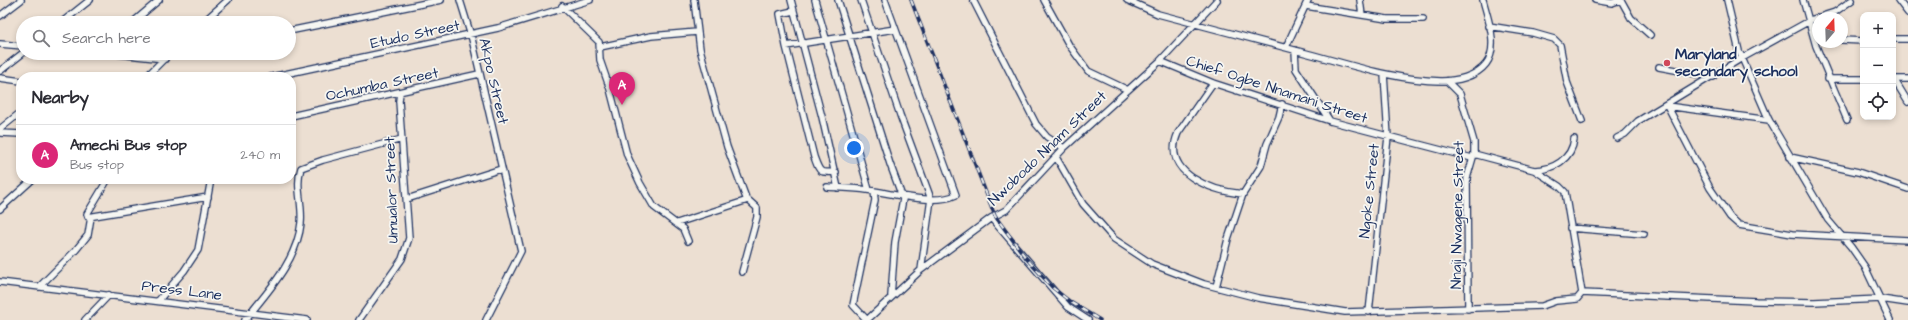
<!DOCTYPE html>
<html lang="en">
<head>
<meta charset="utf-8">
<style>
	:root { --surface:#fff; --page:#f2f2f3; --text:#2b2b33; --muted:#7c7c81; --line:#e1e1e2; --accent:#db2777 }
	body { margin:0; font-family:"Architects Daughter",sans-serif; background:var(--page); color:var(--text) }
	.controls { position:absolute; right:12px; top:12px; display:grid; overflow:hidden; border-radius:8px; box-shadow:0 2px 6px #0003 }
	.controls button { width:36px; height:36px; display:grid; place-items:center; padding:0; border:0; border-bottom:1px solid var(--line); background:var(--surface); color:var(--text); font:20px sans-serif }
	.compass { position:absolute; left:1812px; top:12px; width:36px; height:36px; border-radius:50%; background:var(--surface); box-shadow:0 2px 6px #0003; rotate:19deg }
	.you { position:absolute; left:854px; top:148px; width:14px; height:14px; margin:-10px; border:3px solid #fff; border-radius:50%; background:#1a73e8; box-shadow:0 0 0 6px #1a73e833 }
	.badge { display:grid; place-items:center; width:26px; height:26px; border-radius:50%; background:var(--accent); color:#fff; font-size:13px; font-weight:700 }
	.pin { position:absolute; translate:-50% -33px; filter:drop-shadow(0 1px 2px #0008) }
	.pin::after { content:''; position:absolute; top:21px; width:14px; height:12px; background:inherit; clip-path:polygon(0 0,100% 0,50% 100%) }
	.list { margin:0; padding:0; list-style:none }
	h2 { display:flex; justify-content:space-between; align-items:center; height:52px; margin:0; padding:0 16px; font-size:17px }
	h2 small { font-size:13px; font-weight:400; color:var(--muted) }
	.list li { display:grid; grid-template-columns:26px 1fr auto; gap:12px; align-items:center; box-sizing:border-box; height:60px; padding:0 16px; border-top:1px solid var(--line) }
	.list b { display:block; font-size:15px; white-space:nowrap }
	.list p { margin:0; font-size:13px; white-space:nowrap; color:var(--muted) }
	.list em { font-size:13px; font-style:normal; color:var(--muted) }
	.icon { flex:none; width:22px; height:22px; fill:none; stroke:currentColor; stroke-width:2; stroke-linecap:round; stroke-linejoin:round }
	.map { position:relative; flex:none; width:1908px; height:320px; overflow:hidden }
	.search { position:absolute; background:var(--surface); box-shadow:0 2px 6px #0003; left:16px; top:16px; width:280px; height:44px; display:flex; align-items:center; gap:10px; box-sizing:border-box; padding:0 14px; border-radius:22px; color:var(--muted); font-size:15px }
	.panel { position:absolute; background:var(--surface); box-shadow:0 2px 6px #0003; left:16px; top:72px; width:280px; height:112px; border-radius:16px }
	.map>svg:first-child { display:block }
</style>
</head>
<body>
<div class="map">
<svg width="1908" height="320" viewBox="0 0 1908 320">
	<rect width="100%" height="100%" fill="#ecdfd2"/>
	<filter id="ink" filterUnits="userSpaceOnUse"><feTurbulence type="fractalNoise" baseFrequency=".025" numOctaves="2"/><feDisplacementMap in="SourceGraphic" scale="8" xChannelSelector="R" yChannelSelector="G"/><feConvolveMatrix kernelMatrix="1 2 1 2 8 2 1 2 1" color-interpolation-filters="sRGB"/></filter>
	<g filter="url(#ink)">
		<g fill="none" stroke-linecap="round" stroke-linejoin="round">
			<defs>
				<path id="minor" d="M 460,0 L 472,39 L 521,251 L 486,320
					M 694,0 L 700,49 L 727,147 L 746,198 L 757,208 L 757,217 L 742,272
					M 791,0 L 822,117 L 838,188
					M 815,0 L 869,190
					M 838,0 L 890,164 L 903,199 L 895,242 L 891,296
					M 861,0 L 900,115 L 931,199 L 921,270
					M 973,0 L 1036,124 L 1047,137 L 1064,148
					M 1044,0 L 1069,45 L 1088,71 L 1128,90
					M 1127,0 L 1158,14 C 1206,27 1254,39 1302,52 C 1348,64 1393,80 1441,81 C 1456,81 1476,77 1486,64 C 1499,47 1488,19 1483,0
					M 1360,0 L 1362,15
					M 1595,0 L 1612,3 L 1620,0
					M 1621,0 L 1631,18 L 1650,35
					M 1727,0 L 1739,51 L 1769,120 L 1828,220 L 1851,247 L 1865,267 L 1890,320
					M 1803,0 L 1816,46 L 1847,120
					M 1898,0 L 1908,13
					M 562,6 L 599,42 L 600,60 L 610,89 L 627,155 L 640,183 L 654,207 L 683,229 L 688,241
					M 1306,6 L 1387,19 L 1423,19
					M 793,11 L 780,14 L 786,46 L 814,157 C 820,173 819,173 836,172
					M 0,16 L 21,0
					M 61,23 L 90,0
					M 132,23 L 159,0
					M 202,23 L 228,0
					M 1489,26 L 1533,33 L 1554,39 L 1560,45 L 1567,82 L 1582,121
					M 289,31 L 441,0
					M 1893,39 L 1908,39
					M 1842,40 L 1863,41
					M 0,44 L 23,46
					M 786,46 L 895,29
					M 600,47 L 651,36 L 697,32
					M 1286,47 L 1308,0
					M 1295,50 L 1296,69 L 1330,121
					M 108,53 L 165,59
					M 1160,61 L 1213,83 L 1330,121 L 1472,158
					M 1659,67 L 1713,77
					M 0,71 L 23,53
					M 146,77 L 170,53
					M 271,77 L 498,28 L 590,0
					M 0,78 L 21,81
					M 1828,79 L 1863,79
					M 1893,79 L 1908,79
					M 1894,79 L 1908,102
					M 1447,81 L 1460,94 L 1474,142 L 1474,154 L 1467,178 L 1468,309
					M 1213,83 L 1178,133 C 1160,174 1213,191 1243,194
					M 1667,106 L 1769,120
					M 1668,107 L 1710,188 L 1730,217 L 1739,225 L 1792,234 L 1908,240
					M 291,116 L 479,74
					M 0,129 L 21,112
					M 0,133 L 21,134
					M 1617,138 L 1625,134 L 1638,121 L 1742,58 L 1813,19 L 1835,12 L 1852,0
					M 1474,154 L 1534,170 C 1553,170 1572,159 1574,139
					M 1056,157 L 1083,204 L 1114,239 L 1152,264 L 1204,284 L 1258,298 L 1345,312 L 1542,306 L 1556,301 L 1577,299 L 1582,293 L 1565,192 L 1559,186 L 1534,170
					M 1790,157 L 1858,172 L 1908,189
					M 108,179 L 87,214 L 88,217 L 208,197
					M 827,187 C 840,188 854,188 867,190 C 892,193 933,206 956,195 L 885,0
					M 407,199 L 501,169
					M 0,209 L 33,179
					M 991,218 L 1068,307 L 1088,320
					M 677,223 L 748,200
					M 1570,228 L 1644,234
					M 0,282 L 307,320
					M 39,287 L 75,251 L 88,235 L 91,217
					M 1216,287 L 1228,239 L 1243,194 L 1261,166 L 1267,144 L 1279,117 L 1282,104
					M 1582,293 L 1756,301 L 1814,302 L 1881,299 L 1908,303
					M 158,301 L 184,271 L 198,250 L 211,179
					M 1369,312 L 1388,137 L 1384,74
					M 85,320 L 109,295
					M 245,320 C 268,291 297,261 301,223 C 303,204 295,186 301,168 L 323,160 L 402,139
					M 359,320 L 402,259 L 409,238 L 399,101 L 400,92
					M 867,320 L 921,270 L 991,218 L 1006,210 L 1064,148 L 1160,61 L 1217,0
					M 867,320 L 853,305 L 875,200 L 874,191"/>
			</defs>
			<use href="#minor" stroke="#1b2f5e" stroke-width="8"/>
			<use href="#minor" stroke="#f6f6f2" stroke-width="5.5"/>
			<defs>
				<path id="rail" d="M 911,0 L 995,216 L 1026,258 L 1053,288 L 1072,303 L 1100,320"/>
			</defs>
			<use href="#rail" stroke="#1b2f5e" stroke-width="3.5"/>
			<use href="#rail" stroke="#f6f6f2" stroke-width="2" stroke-dasharray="6" stroke-linecap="butt"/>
		</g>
	</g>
	<circle fill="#d1495b" stroke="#f6f6f2" stroke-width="1.5" cx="1667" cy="63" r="4"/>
	<g text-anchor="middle" stroke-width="3.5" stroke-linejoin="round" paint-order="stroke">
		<g font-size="15" fill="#1b2f5e" stroke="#f6f6f2">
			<text transform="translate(415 34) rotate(-12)" y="5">Etudo Street</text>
			<text transform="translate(494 81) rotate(77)" y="5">Akpo Street</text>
			<text transform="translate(382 84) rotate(-12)" y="5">Ochumba Street</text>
			<text transform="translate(1277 89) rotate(18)" y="5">Chief Ogbe Nnamani Street</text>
			<text transform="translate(1047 148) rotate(-44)" y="5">Nwobodo Nnam Street</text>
			<text transform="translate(391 190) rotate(-92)" y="5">Umualor Street</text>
			<text transform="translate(1369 191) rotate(-84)" y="5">Ngoke Street</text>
			<text transform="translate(1457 215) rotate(-89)" y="5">Nnaji Nwagene Street</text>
			<text transform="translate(182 290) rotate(7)" y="5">Press Lane</text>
		</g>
		<g font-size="15" font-weight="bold" fill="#1b2f5e" stroke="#f6f6f2" text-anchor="start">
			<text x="1675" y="59">Maryland<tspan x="1675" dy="17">secondary school</tspan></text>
		</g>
	</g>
</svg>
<div class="controls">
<button>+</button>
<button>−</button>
<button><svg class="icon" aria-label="locate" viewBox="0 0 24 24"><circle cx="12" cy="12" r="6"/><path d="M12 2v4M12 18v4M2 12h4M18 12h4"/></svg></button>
</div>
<svg class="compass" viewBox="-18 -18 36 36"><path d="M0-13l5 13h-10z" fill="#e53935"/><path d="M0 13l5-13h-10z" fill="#7c7c81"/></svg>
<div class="you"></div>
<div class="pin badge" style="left:622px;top:105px">A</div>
<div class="search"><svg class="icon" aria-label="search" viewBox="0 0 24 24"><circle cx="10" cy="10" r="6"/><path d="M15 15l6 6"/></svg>Search here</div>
<section class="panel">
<h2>Nearby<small></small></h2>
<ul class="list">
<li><span class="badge">A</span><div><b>Amechi Bus stop</b><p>Bus stop</p></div><em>240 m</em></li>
</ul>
</section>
</div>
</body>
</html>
